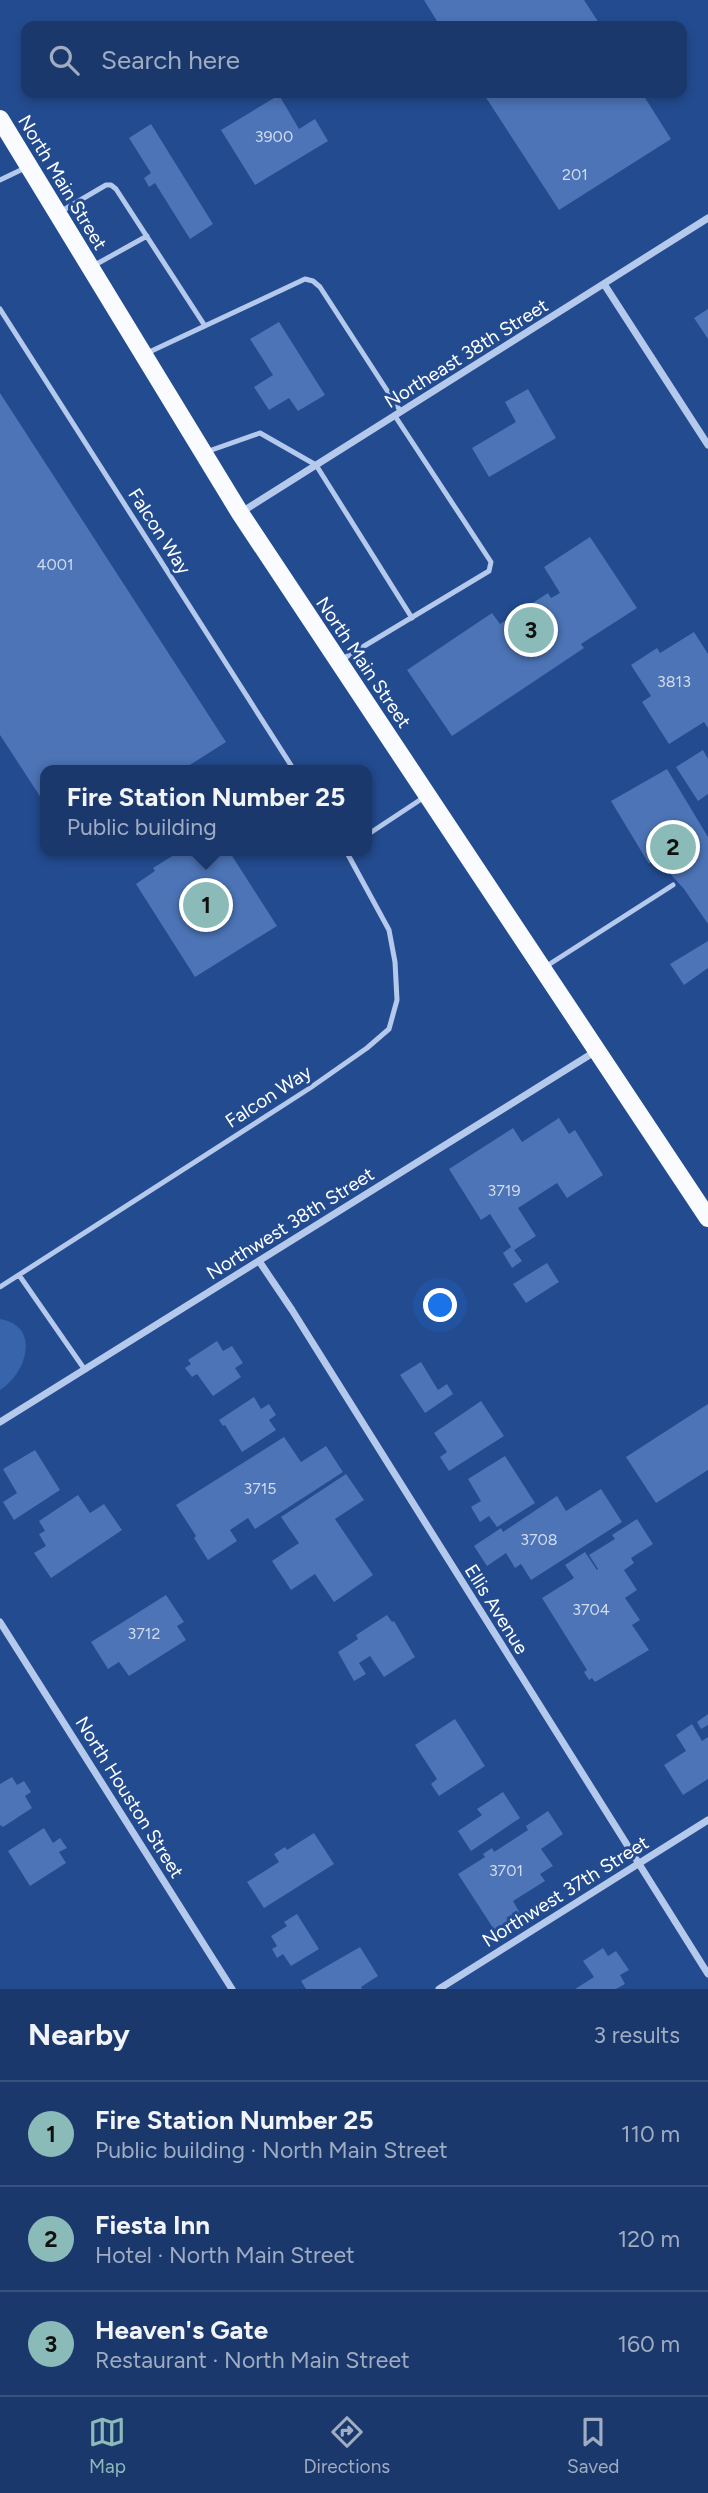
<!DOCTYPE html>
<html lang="en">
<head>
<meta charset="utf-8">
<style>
	:root { --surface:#1a386b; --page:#274373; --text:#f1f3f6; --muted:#9facc1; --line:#38527e; --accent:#8bbbb9 }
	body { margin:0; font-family:Figtree,sans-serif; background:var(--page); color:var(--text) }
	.you { position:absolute; left:441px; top:1306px; width:24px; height:24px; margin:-18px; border:5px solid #fff; border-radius:50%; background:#1a73e8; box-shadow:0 0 0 10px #1a73e833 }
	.badge { display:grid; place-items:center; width:46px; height:46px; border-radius:50%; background:var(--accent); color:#111; font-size:23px; font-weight:700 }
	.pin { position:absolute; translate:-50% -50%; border:4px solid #fff; box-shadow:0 2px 7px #0006 }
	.popup { position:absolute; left:40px; top:765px; width:332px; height:91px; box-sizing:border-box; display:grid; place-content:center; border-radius:14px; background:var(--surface); filter:drop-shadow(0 2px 5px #0005); font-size:23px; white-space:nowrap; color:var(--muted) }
	.popup b { font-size:26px; color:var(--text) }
	.popup::after { content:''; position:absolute; left:50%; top:100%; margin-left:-14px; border:14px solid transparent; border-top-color:var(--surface) }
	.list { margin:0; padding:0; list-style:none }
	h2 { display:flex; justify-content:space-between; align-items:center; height:91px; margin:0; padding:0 28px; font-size:30px }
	h2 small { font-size:23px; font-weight:400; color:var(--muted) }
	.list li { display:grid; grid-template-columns:46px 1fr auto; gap:21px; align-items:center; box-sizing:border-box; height:105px; padding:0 28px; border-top:2px solid var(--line) }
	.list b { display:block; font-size:26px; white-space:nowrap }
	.list p { margin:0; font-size:23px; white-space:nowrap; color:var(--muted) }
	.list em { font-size:23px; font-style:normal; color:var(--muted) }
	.icon { flex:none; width:38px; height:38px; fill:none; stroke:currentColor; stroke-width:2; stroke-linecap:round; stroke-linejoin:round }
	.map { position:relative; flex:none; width:708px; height:1989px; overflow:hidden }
	.search { position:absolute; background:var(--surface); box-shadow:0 4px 10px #0003; left:21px; right:21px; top:21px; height:77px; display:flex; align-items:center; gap:18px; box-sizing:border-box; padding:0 24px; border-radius:14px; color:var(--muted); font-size:26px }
	.sheet { height:406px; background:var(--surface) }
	nav { display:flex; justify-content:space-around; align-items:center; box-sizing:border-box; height:98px; border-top:2px solid var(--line); background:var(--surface); font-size:19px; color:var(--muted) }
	nav a { display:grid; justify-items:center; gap:4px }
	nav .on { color:var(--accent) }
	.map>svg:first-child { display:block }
</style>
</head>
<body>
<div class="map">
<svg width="708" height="1989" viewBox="0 0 708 1989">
	<rect width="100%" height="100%" fill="#234b8f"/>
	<path fill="#3864ac" d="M 0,1319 C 41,1326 27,1373 0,1390 Z"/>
	<path fill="#4c74b6" d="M 424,0 L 584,0 L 601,26 L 440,26 Z
		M 483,93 L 642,93 L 671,139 L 559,210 Z
		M 279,95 L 299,129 L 315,119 L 328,141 L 255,185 L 221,130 Z
		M 151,124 L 213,224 L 190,239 L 155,183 L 149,187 L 144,178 L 151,173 L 129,138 Z
		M 708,309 L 708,339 L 694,318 Z
		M 279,322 L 325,395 L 298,411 L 289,398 L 269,410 L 254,387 L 273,375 L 250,339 Z
		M 528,389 L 556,438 L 489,477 L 472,448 L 516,422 L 505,402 Z
		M 0,393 L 226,742 L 182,770 L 45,770 L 45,804 L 0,735 Z
		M 590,537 L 637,608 L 581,644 L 584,648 L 452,736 L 407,670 L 492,613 L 500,624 L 548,593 L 551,598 L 560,593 L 544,567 Z
		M 694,632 L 708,654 L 708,728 L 704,722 L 669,744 L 642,702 L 651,696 L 631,665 L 657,648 L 660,653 Z
		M 703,750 L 708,759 L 708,794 L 698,801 L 676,767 Z
		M 667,769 L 708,837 L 708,924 L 684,889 L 654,856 L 649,864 L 611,801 Z
		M 171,851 L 229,851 L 277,926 L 195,977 L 136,884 L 155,871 L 153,868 L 174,855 Z
		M 708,941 L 708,968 L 684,985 L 670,964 Z
		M 559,1118 L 569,1134 L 575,1130 L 603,1175 L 567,1198 L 557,1183 L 518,1208 L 536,1236 L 514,1250 L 522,1261 L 512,1268 L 503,1253 L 511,1247 L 490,1214 L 481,1220 L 449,1169 L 513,1128 L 522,1142 Z
		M 547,1263 L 559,1282 L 526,1303 L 513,1284 Z
		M 217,1341 L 223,1351 L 232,1346 L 243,1363 L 235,1368 L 241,1377 L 213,1396 L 197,1374 L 192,1377 L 185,1368 L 191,1364 L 188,1360 Z
		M 421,1362 L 438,1390 L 447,1384 L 453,1394 L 425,1413 L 400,1375 Z
		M 254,1397 L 261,1409 L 269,1404 L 276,1415 L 269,1420 L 276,1430 L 242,1452 L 225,1425 L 223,1426 L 219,1420 Z
		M 481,1401 L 504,1436 L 449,1471 L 440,1457 L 447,1452 L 434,1433 Z
		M 708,1404 L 708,1470 L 656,1503 L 626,1457 Z
		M 284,1437 L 301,1462 L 326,1446 L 343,1472 L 255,1529 L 248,1518 L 230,1530 L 237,1541 L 208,1560 L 194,1538 L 196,1536 L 176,1505 Z
		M 35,1450 L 60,1490 L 14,1520 L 3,1502 L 17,1493 L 3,1469 Z
		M 505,1456 L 535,1503 L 497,1527 L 489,1516 L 480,1522 L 471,1507 L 481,1501 L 468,1479 Z
		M 346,1474 L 364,1500 L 335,1519 L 373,1575 L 334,1602 L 315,1574 L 291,1590 L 272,1561 L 299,1543 L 281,1517 Z
		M 601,1489 L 622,1522 L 531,1580 L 521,1564 L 515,1568 L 506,1553 L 487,1566 L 474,1546 L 501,1528 L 503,1532 L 557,1496 L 566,1511 Z
		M 78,1495 L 90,1513 L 104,1504 L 122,1530 L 51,1578 L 34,1553 L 46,1546 L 39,1534 L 45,1531 L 39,1521 Z
		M 637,1519 L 653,1544 L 631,1558 L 634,1563 L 624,1570 L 637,1590 L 625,1598 L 640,1620 L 632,1625 L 649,1650 L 595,1682 L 592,1678 L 589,1680 L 584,1672 L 587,1670 L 542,1598 L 574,1578 L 565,1565 L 585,1552 L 597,1570 L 598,1569 L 589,1555 L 615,1539 L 612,1535 Z
		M 166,1595 L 184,1622 L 177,1626 L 186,1640 L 129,1676 L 119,1662 L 108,1669 L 91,1642 Z
		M 387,1615 L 392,1622 L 394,1621 L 415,1657 L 384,1677 L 370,1656 L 359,1663 L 366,1674 L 354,1681 L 338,1652 L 358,1639 L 356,1635 Z
		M 708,1714 L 708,1725 L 701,1729 L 697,1722 Z
		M 455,1719 L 485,1766 L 439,1796 L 431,1784 L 437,1779 L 415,1745 Z
		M 692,1724 L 702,1741 L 708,1737 L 708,1779 L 683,1795 L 664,1765 L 686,1751 L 676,1735 Z
		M 12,1777 L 17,1785 L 24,1781 L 31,1792 L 25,1796 L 32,1808 L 3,1827 L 0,1825 L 0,1784 Z
		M 503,1792 L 520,1818 L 471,1851 L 458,1831 L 482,1815 L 477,1809 Z
		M 548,1811 L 563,1834 L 541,1849 L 553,1866 L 540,1874 L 545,1881 L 513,1901 L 521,1915 L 495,1931 L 458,1874 L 485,1857 L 483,1854 L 492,1848 L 494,1852 L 528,1830 L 526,1826 Z
		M 44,1828 L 53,1843 L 60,1838 L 67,1848 L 59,1852 L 66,1863 L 30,1886 L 8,1851 Z
		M 314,1833 L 334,1864 L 264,1908 L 247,1882 L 279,1862 L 274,1854 L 285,1847 L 287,1850 Z
		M 297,1914 L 319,1949 L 291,1966 L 283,1954 L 277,1958 L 272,1949 L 277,1946 L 271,1936 L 287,1926 L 284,1922 Z
		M 360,1947 L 378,1976 L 361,1987 L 362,1989 L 306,1989 L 301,1981 Z
		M 603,1948 L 608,1956 L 616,1951 L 629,1970 L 620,1975 L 625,1984 L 616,1989 L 575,1989 L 594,1977 L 583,1961 Z"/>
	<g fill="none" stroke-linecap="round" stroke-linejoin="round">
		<path stroke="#b4c9ec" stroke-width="5" d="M 0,180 L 25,168
			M 60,212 L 106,185 L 111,185 L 116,189 L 205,326
			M 93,266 L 147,236
			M 0,309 L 294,770
			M 145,354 L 305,279 L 313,281 L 320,287 L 401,412
			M 206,452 L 260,433 L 316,465 L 412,618
			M 341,660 L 489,571 L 491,562 L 395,416
			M 367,835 L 426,796
			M 545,967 L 673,885
			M 19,1275 L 85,1370
			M 0,1287 L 310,1088 L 367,1048 L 389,1029 L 397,1000 L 395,962 L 389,930 L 346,851"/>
		<path stroke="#b4c9ec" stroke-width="7" d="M 604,284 L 708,445
			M 240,513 L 708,218
			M 259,1261 L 292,1310 L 708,1974
			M 0,1422 L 596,1051
			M 0,1622 L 232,1989
			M 439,1989 L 708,1820"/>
		<path stroke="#f9fbff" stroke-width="18" d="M 0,119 L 240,513 L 708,1218"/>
	</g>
	<g text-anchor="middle" stroke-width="6" stroke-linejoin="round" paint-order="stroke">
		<g font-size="16" fill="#d2dced">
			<text x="274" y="142">3900</text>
			<text x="575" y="180">201</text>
			<text x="55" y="570">4001</text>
			<text x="674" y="687">3813</text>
			<text x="504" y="1196">3719</text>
			<text x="260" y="1494">3715</text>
			<text x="539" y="1545">3708</text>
			<text x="591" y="1615">3704</text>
			<text x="144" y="1639">3712</text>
			<text x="506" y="1876">3701</text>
		</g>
		<g font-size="19" fill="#fff" stroke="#234b8f">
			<text transform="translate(63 182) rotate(59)" y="7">North Main Street</text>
			<text transform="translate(466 353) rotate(-32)" y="7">Northeast 38th Street</text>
			<text transform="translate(160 531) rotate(57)" y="7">Falcon Way</text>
			<text transform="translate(364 662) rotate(56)" y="7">North Main Street</text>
			<text transform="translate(268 1096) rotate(-33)" y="7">Falcon Way</text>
			<text transform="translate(290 1223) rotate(-32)" y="7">Northwest 38th Street</text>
			<text transform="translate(497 1609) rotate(58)" y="7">Ellis Avenue</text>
			<text transform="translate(130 1797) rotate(58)" y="7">North Houston Street</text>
			<text transform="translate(565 1891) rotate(-32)" y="7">Northwest 37th Street</text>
		</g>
	</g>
</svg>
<div class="you"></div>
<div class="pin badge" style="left:206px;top:905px">1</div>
<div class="popup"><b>Fire Station Number 25</b>Public building</div>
<div class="pin badge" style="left:673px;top:847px">2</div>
<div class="pin badge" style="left:531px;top:630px">3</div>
<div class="search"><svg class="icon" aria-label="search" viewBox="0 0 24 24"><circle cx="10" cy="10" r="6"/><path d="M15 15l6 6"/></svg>Search here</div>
</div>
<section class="sheet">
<h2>Nearby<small>3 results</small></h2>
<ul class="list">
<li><span class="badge">1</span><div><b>Fire Station Number 25</b><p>Public building · North Main Street</p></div><em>110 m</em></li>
<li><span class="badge">2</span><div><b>Fiesta Inn</b><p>Hotel · North Main Street</p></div><em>120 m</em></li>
<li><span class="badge">3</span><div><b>Heaven's Gate</b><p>Restaurant · North Main Street</p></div><em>160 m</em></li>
</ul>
</section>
<nav>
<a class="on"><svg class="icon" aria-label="map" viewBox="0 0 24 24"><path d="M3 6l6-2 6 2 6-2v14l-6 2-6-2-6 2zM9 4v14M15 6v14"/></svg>Map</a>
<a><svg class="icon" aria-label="directions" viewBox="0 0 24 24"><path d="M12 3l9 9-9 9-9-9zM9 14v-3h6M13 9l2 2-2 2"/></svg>Directions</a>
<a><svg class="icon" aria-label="saved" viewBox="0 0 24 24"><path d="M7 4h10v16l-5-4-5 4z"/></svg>Saved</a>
</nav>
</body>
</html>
